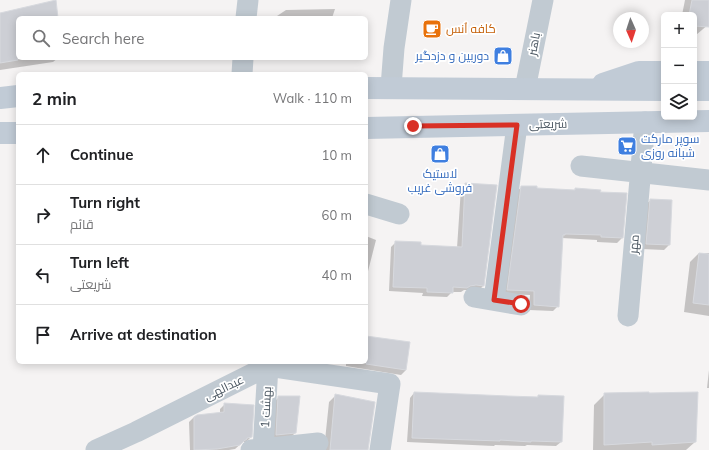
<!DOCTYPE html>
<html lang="en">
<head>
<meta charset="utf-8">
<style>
	:root { --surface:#fff; --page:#f2f2f2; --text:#202124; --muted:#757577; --line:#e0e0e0 }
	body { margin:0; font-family:Mulish,Cairo,sans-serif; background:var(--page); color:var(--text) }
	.controls { position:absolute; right:12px; top:12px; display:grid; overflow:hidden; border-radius:6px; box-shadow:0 2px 10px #0003 }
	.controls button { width:36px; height:36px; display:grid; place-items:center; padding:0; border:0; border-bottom:1px solid var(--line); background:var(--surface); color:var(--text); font:20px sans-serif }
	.compass { position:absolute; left:613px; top:12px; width:36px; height:36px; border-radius:50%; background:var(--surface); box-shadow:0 2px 10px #0003; rotate:177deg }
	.stop { position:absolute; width:12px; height:12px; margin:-9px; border:3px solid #d93025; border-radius:50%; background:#fff }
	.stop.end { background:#d93025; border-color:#fff; box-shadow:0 1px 4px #0008 }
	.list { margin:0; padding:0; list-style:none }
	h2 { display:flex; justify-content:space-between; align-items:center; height:52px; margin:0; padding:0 16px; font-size:17px }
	h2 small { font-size:13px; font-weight:400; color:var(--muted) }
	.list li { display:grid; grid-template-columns:26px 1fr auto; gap:12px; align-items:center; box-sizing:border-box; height:60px; padding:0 16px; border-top:1px solid var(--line) }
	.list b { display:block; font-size:15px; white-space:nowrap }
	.list p { margin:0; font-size:13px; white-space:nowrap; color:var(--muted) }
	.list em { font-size:13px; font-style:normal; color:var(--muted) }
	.icon { flex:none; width:22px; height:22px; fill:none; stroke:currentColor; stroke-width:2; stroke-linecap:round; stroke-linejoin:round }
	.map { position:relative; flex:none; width:709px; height:450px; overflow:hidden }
	.search { position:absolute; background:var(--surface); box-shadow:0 2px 10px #0003; left:16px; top:16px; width:352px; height:44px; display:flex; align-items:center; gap:10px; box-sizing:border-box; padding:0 14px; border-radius:6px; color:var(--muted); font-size:15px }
	.panel { position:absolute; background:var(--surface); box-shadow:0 2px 10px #0003; left:16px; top:72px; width:352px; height:292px; border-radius:6px }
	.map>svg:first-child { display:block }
</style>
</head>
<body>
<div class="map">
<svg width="709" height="450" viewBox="0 0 709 450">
	<rect width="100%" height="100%" fill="#f5f3f3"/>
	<path fill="#0003" d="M 685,0 L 709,0 L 709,24 L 696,35 L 694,35 L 694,15 L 682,15 Z
		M 335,9 L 332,18 L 274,18 L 286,10 Z
		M 0,14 L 57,18 L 18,18 L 18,58 L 58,58 L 53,62 L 0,70 Z
		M 466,184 L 496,185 L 483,286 L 478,291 L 470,290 L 464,290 L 461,292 L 452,292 L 447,297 L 422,296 L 423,293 L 389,291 L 391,247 L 396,242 L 420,246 L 457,248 L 461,188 Z
		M 522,187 L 536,189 L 574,191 L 575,189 L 599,193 L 622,238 L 617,243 L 597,242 L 597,240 L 562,238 L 558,306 L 553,311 L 529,310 L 530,295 L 503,294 L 517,191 Z
		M 651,200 L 669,245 L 664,250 L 642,249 L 646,204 Z
		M 366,236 L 376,240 L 366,279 Z
		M 699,253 L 709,253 L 709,316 L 684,312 L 690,262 Z
		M 366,337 L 406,370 L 401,375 L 346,366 L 346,362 L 366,362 Z
		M 709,370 L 709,388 L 707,388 Z
		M 414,393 L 537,398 L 538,396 L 561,442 L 556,446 L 527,445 L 525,446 L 495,445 L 494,446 L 407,442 L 410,398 Z
		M 605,394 L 695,442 L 686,450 L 593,450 L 594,405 Z
		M 336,395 L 367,450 L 324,450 L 329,402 Z
		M 279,397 L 295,433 L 290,438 L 272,440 L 274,402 Z
		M 225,404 L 251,437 L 246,442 L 243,442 L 235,449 L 229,450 L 190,450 L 189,422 L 194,417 L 220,414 L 220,409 Z"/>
	<path fill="#cdcfd5" stroke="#d7d9de" d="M 56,0 L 58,18 L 18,18 L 18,60 L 0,63 L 0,13 Z
		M 692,0 L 709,0 L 709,27 L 694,26 L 694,15 L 689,15 Z
		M 465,183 L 497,185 L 484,286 L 476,285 L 470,286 L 467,288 L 453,287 L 453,293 L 427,292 L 427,288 L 393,287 L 395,241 L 421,242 L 421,245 L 462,247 Z
		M 521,186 L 537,186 L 537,188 L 575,190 L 575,188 L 601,190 L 600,192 L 627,193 L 623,238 L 601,237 L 601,235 L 565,234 L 565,235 L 563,235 L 559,307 L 534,305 L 534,291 L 507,290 Z
		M 650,199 L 672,200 L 670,245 L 646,244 Z
		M 699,253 L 709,254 L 709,305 L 693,303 Z
		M 366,336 L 410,342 L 406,370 L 366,364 Z
		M 414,392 L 508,396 L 538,397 L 538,395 L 564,396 L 562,442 L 531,441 L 531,442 L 500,440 L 500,441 L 412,438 Z
		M 649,392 L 649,393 L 698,392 L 696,442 L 652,445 L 652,442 L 604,445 L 604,393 Z
		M 335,394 L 375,402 L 368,450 L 330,450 Z
		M 278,396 L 300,396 L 296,433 L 276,435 Z
		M 224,403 L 254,405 L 252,437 L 247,438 L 247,439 L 244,441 L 240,445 L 217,449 L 194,450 L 194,417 L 197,415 L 224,412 Z"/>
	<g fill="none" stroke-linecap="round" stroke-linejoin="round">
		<path stroke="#c1cad2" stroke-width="21" d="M 246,18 L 248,0
			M 242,74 L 243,58
			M 391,87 L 394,48 L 401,0
			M 525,89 L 543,0
			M 581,166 L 709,180
			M 366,204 L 399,214
			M 474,297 L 521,305
			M 494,300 L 517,125
			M 628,316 L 645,122
			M 96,450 L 136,432 L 268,366 L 390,384 L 380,450
			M 251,450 L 318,443
			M 263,450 L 268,366 L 269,362"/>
		<path stroke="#c1cbd6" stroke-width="22" d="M 694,72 L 709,72
			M 603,84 L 639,72 L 664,72
			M 366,88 L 664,90
			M 694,90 L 709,90
			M 0,98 L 18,96
			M 366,128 L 709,121
			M 0,133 L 18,133"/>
	</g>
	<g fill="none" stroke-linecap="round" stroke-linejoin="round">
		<path stroke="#d93025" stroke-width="5" d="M 413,126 L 517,125 L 494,300 L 521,304"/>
	</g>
	<defs>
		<symbol id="cafe-square" viewBox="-11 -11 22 22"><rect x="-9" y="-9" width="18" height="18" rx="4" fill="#e8710a" stroke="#fff"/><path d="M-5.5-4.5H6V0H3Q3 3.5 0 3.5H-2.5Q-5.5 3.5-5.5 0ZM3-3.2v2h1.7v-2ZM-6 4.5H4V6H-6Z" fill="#fff"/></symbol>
		<symbol id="shop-square" viewBox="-11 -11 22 22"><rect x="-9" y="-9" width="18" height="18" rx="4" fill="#3f7fe0" stroke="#fff"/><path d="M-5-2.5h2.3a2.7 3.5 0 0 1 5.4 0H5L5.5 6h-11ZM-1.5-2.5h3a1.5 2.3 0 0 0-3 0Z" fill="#fff"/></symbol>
		<symbol id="supermarket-square" viewBox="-11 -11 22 22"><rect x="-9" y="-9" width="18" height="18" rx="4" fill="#3f7fe0" stroke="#fff"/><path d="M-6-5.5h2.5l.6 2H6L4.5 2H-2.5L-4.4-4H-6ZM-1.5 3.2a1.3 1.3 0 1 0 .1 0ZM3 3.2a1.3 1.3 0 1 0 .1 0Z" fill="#fff"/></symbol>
	</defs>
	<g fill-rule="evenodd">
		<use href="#cafe-square" x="421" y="18" width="22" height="22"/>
		<use href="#shop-square" x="492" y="45" width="22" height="22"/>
		<use href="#supermarket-square" x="616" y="135" width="22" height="22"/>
		<use href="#shop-square" x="429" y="143" width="22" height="22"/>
	</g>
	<g text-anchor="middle" stroke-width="3.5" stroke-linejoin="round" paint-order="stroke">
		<g font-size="12" fill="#c56008" stroke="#fff" text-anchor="start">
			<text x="446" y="33">کافه اُنس</text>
		</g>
		<g font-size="12" fill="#4a5661" stroke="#fff">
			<text transform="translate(534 44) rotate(-79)" y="4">باهنر</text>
			<text transform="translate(548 124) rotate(-1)" y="4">شریعتی</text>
			<text transform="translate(634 244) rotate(-85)" y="4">مهر</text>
			<text transform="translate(224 388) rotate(-26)" y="4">عبدالهی</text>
			<text transform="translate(266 407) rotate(-87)" y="4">بهشت 1</text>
		</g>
		<g font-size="12" fill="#366cbe" stroke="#fff" text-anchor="end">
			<text x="489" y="60">دوربین و دزدگیر</text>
			<text x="641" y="143" text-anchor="start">سوپر مارکت<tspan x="641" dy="14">شبانه روزی</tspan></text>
			<text x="440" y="178" text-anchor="middle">لاستیک<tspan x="440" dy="14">فروشی غریب</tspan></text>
		</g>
	</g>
</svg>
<div class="controls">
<button>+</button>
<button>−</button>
<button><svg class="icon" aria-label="layers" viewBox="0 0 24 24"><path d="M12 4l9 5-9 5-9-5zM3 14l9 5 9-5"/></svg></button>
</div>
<svg class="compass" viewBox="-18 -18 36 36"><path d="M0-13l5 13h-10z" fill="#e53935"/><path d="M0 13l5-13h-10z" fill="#757577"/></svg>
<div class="stop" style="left:521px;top:304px"></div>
<div class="stop end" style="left:413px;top:126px"></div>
<div class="search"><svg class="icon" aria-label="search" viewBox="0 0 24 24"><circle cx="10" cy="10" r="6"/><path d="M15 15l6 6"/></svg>Search here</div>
<section class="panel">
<h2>2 min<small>Walk · 110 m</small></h2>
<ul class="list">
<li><svg class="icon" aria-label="ahead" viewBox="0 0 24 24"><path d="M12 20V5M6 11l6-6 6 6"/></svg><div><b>Continue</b></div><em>10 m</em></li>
<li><svg class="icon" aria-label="right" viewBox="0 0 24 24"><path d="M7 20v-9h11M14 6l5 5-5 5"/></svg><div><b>Turn right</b><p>قائم</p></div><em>60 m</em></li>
<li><svg class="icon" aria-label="left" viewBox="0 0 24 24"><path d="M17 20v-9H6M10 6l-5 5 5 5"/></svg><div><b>Turn left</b><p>شریعتی</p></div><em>40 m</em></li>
<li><svg class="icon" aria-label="arrive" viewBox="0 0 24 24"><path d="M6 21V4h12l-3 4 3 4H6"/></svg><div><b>Arrive at destination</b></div></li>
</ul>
</section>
</div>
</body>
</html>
